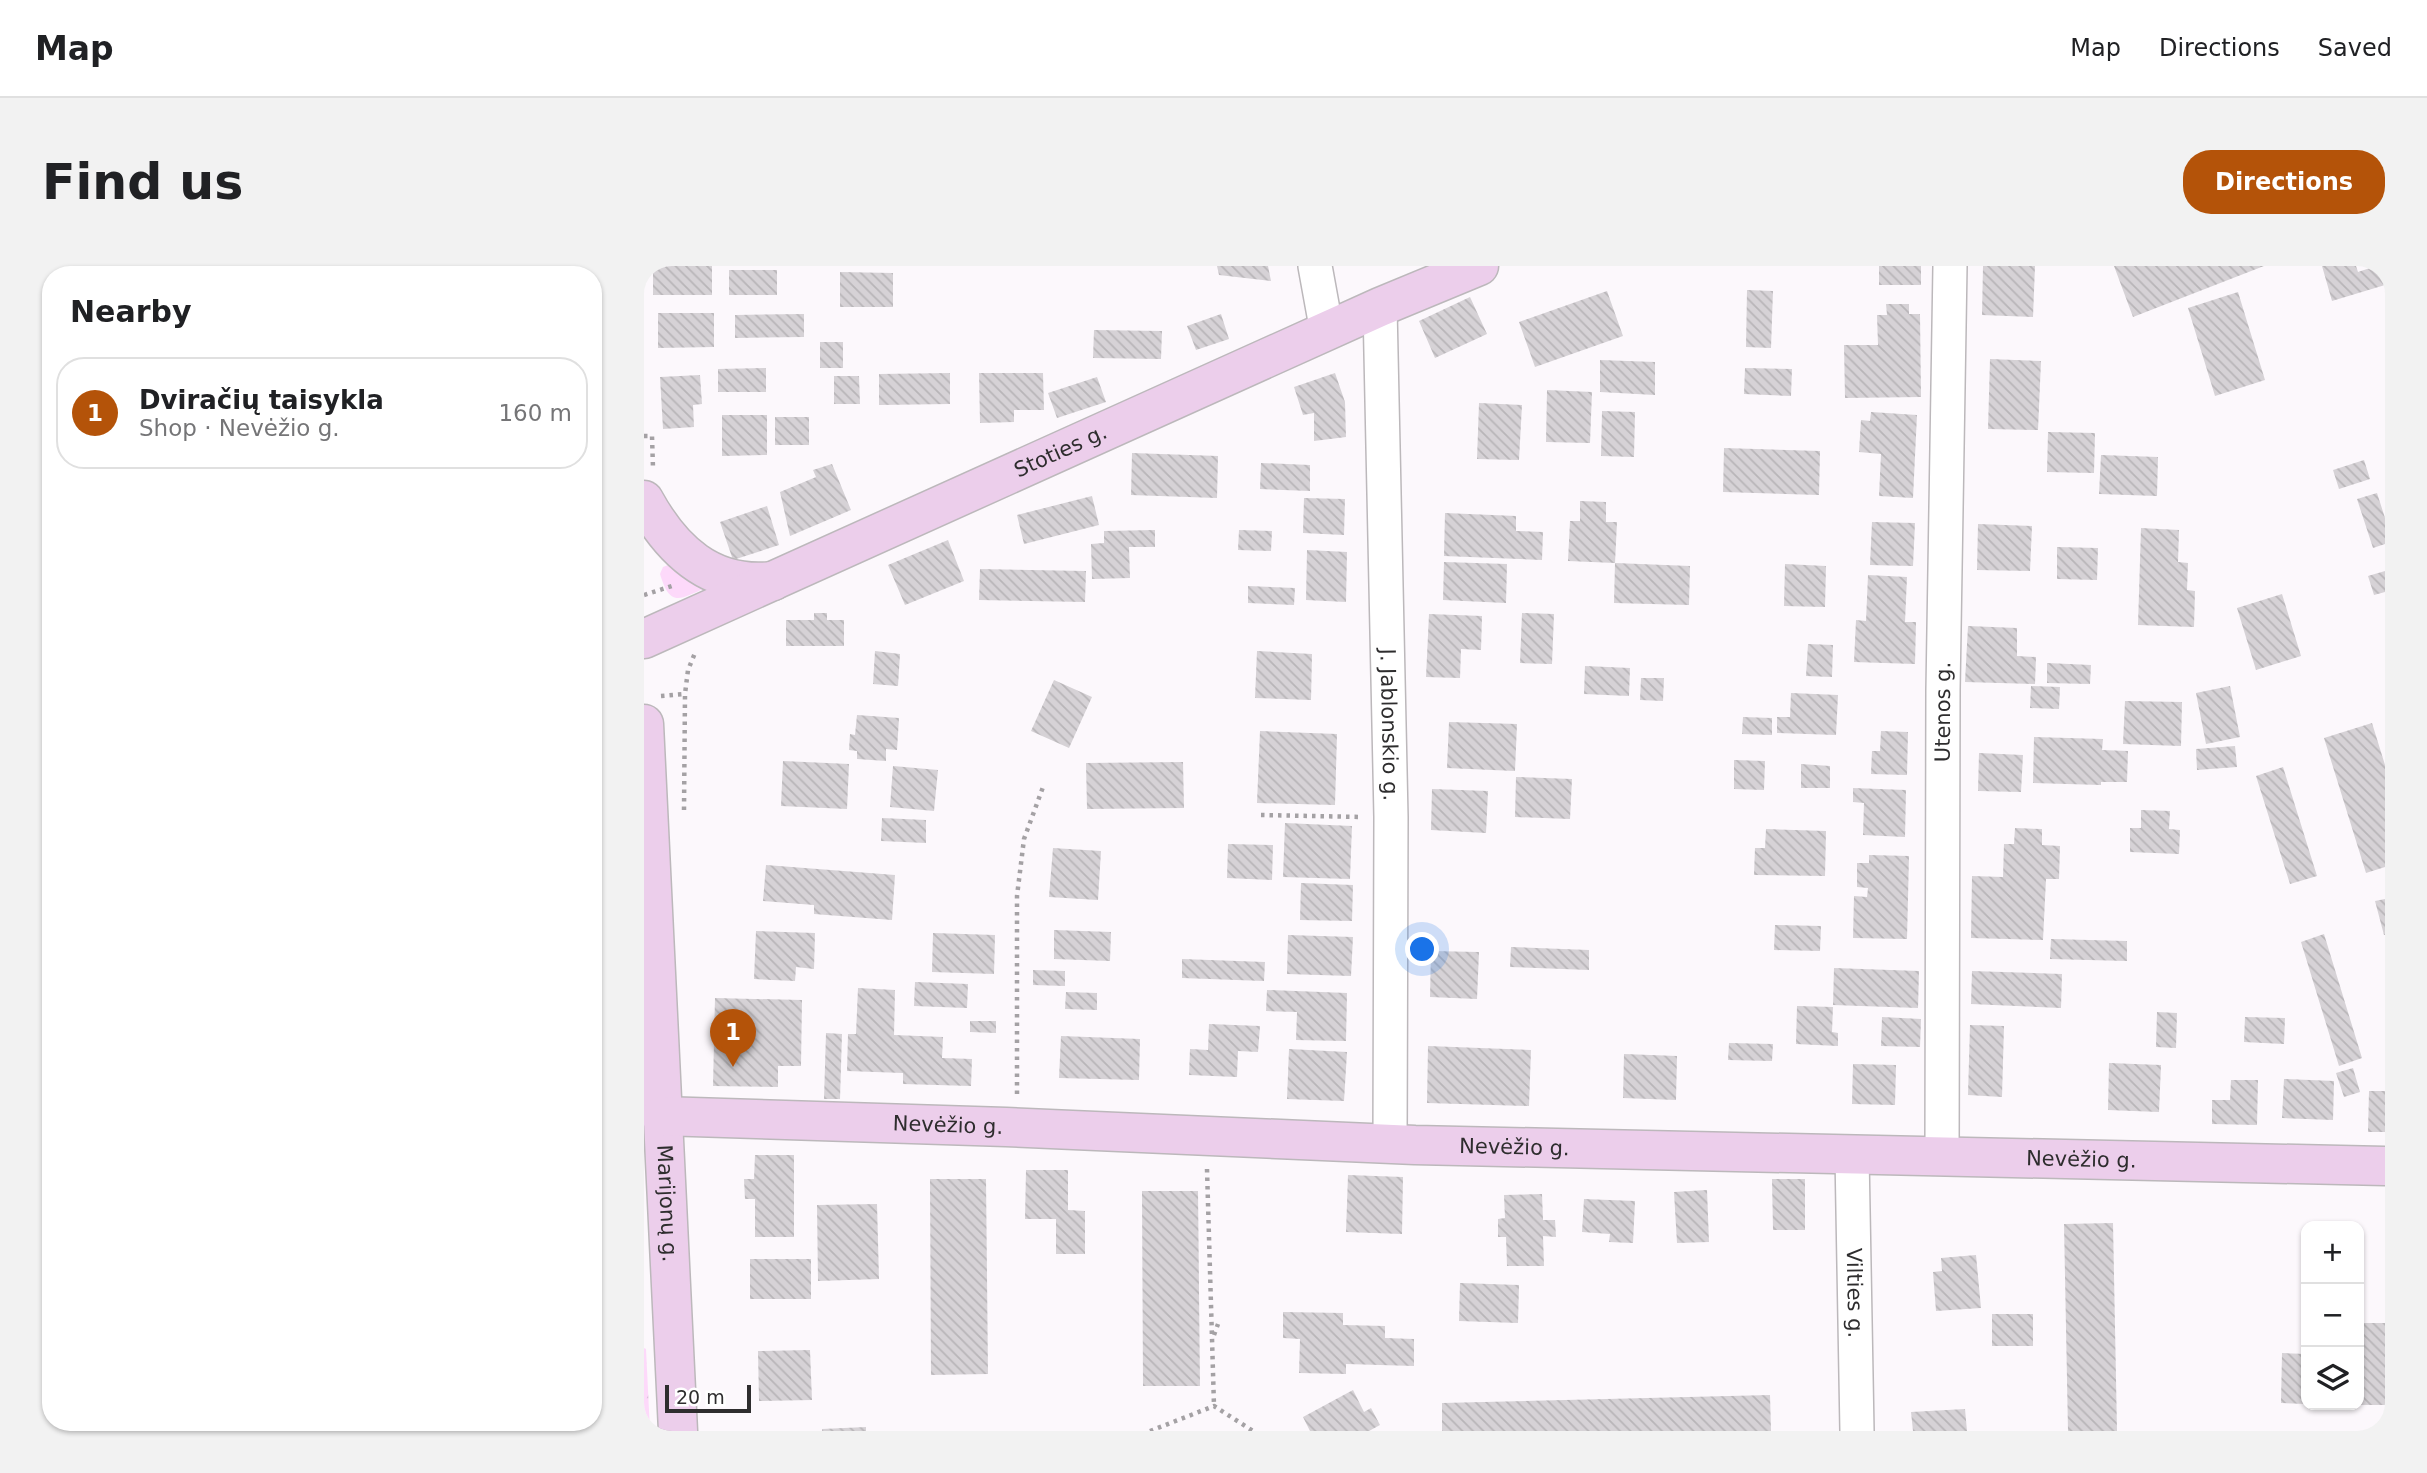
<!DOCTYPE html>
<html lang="en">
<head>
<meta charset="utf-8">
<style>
	:root { --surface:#fff; --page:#f2f2f2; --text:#202124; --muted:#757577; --line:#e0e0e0; --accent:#b45309 }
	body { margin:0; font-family:"DejaVu Sans",sans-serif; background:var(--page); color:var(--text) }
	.controls { position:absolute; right:21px; bottom:21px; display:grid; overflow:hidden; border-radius:14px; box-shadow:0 2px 5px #0004 }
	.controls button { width:63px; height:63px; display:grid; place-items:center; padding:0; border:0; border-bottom:2px solid var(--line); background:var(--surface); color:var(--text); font:35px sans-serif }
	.scale { position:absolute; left:21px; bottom:18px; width:86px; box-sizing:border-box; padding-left:7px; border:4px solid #2e2d2e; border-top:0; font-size:19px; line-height:24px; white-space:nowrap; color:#2e2d2e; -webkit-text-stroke:5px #fff; paint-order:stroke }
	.you { position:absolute; left:779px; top:684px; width:24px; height:24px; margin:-18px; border:5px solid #fff; border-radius:50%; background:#1a73e8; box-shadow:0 0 0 10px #1a73e833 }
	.badge { display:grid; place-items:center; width:46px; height:46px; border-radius:50%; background:var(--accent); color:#fff; font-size:23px; font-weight:700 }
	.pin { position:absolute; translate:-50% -58px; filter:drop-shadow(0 2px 4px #0008) }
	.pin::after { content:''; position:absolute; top:37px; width:24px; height:21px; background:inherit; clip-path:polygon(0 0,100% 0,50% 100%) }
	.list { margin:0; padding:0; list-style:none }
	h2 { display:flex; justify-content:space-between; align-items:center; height:91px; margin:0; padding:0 28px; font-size:30px }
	h2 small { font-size:23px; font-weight:400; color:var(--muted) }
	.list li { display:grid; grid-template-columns:46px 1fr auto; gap:21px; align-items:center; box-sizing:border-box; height:112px; margin:0 14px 14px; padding:0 14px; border:2px solid var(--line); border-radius:28px }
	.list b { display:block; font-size:26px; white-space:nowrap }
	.list p { margin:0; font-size:23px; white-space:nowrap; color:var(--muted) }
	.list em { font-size:23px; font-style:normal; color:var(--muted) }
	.icon { flex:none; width:38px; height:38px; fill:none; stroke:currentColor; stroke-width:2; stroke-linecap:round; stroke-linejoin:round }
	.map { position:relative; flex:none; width:1741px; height:1165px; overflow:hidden; border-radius:28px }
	header { display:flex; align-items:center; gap:42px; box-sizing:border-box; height:98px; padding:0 35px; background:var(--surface); border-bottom:2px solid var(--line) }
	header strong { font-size:33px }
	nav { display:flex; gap:38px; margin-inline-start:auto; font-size:24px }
	.intro { display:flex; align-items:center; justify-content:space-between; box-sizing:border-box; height:168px; padding:0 42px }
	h1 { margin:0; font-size:49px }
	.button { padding:18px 32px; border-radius:28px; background:var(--accent); color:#fff; font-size:24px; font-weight:700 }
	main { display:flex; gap:42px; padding:0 42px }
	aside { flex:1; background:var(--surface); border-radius:28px; box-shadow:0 2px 5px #0004 }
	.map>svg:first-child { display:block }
</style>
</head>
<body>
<header>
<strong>Map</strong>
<nav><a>Map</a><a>Directions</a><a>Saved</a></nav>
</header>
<div class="intro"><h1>Find us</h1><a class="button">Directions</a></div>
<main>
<aside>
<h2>Nearby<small></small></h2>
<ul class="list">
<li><span class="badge">1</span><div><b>Dviračių taisykla</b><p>Shop · Nevėžio g.</p></div><em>160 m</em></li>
</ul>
</aside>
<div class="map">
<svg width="1741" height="1165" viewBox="0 0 1741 1165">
	<defs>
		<pattern id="forest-firs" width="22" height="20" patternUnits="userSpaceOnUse" patternTransform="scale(1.75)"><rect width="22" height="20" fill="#fdd9fa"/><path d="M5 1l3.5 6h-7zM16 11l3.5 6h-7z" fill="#d9bbd7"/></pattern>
		<pattern id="building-back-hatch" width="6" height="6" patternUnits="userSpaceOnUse" patternTransform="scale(1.75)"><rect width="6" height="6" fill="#d6d2d6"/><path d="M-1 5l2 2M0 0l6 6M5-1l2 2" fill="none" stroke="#b8b5b8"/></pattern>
	</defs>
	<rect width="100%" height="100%" fill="#fcf8fc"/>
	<path fill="#fdd9fa" d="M 24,299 L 31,301 L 61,322 C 35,334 26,341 16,308 L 19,301 Z"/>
	<path fill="url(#forest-firs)" d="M 0,1082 L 2,1083 L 6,1165 L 0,1165 Z"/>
	<path fill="url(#building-back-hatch)" d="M 9,0 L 68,0 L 68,29 L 9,29 Z
		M 573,0 L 624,0 L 627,15 L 575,9 Z
		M 1235,0 L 1277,0 L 1277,19 L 1235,19 Z
		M 1339,0 L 1391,0 L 1389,51 L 1338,49 Z
		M 1470,0 L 1620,0 L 1489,51 Z
		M 1678,0 L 1712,0 L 1714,6 L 1732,0 L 1741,0 L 1741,19 L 1688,35 Z
		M 85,4 L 133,4 L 133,29 L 85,29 Z
		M 196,6 L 249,7 L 249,41 L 196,41 Z
		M 1103,24 L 1129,25 L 1127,82 L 1102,81 Z
		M 963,25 L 979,70 L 891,101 L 875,56 Z
		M 1594,26 L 1621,114 L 1571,130 L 1544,42 Z
		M 826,31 L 843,68 L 791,92 L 775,55 Z
		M 1242,38 L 1265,38 L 1265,48 L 1276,48 L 1277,131 L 1201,132 L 1200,79 L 1234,79 L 1233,49 L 1243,49 Z
		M 14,47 L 70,47 L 70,81 L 14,82 Z
		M 160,48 L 160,71 L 91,72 L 91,49 Z
		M 577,48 L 585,73 L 552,84 L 543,60 Z
		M 450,64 L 518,65 L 517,93 L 449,92 Z
		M 176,76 L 199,76 L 199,102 L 176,102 Z
		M 1346,93 L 1397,95 L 1394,164 L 1344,163 Z
		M 956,94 L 1011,96 L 1011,129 L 956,126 Z
		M 122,102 L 122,126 L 74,126 L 74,103 Z
		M 1101,102 L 1148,103 L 1147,130 L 1100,128 Z
		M 306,107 L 306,138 L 235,139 L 235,108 Z
		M 335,107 L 399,107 L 400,144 L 370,144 L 370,156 L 336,157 Z
		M 691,107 L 701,136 L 702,171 L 670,175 L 670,147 L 659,149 L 650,121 Z
		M 56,109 L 58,138 L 49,139 L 50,161 L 19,163 L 16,111 Z
		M 190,110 L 215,110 L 216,138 L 190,138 Z
		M 453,111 L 462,136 L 413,152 L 404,127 Z
		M 903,124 L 948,126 L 946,177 L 902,176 Z
		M 835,137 L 878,139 L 875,194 L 833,193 Z
		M 958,145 L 991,146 L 990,191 L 957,190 Z
		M 1227,146 L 1273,149 L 1269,232 L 1235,230 L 1237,188 L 1215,186 L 1217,154 L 1226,155 Z
		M 78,149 L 123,149 L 123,189 L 78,190 Z
		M 131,151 L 165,151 L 165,179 L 131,179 Z
		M 1404,166 L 1451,167 L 1450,207 L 1403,206 Z
		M 1080,182 L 1176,185 L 1175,229 L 1079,226 Z
		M 488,187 L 574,190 L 573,232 L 487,229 Z
		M 1457,189 L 1514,191 L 1513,230 L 1455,228 Z
		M 1720,194 L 1726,213 L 1695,223 L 1689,204 Z
		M 617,197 L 666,199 L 666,225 L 616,223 Z
		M 188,198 L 207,244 L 146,270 L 136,226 L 172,211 L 169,204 Z
		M 1733,227 L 1741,252 L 1741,278 L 1729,282 L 1713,233 Z
		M 448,230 L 455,259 L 380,278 L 373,249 Z
		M 660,232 L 701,233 L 700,269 L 659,267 Z
		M 936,235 L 962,236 L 962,256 L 973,256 L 971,297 L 924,295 L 926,255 L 936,255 Z
		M 123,240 L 135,279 L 89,294 L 76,256 Z
		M 801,247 L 872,250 L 872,265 L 899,266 L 898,294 L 800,290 Z
		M 1228,256 L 1271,257 L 1269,300 L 1226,299 Z
		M 1334,258 L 1388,260 L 1386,305 L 1333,304 Z
		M 1497,262 L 1535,264 L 1534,296 L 1544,297 L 1543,324 L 1551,325 L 1550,361 L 1494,359 Z
		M 511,264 L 511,281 L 485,281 L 486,312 L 448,313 L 447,278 L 460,277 L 460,265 Z
		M 595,264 L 628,265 L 627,285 L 594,284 Z
		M 304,274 L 320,315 L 261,339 L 244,299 Z
		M 1413,281 L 1454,282 L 1453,314 L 1413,313 Z
		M 663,284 L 703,286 L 702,336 L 662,334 Z
		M 800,296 L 863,298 L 862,337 L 799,334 Z
		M 971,297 L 1046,300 L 1045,339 L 970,337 Z
		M 1141,298 L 1182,300 L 1181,341 L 1140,340 Z
		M 336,303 L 442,305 L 441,336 L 335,334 Z
		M 1741,305 L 1741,326 L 1730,329 L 1724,310 Z
		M 1224,309 L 1263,311 L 1261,356 L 1272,356 L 1271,398 L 1210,396 L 1212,354 L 1222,355 Z
		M 604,320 L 651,322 L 650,339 L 604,337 Z
		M 1638,328 L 1657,390 L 1612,404 L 1593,342 Z
		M 170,347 L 183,347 L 183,354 L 200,354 L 200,380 L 142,380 L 142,354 L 170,354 Z
		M 878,347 L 910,348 L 908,398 L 876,397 Z
		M 785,348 L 838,350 L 837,384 L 817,383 L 816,412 L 782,411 Z
		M 1324,360 L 1373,362 L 1373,390 L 1392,391 L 1391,418 L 1321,416 Z
		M 1164,378 L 1189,379 L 1188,411 L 1162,410 Z
		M 231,385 L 256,388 L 254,420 L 229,418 Z
		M 613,385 L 668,388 L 667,434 L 611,432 Z
		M 1403,397 L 1447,399 L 1446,418 L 1403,417 Z
		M 941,400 L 986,402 L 985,430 L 940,428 Z
		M 997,412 L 1020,412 L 1019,435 L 996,434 Z
		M 410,414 L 448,431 L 425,482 L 387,465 Z
		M 1387,420 L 1416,421 L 1415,443 L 1386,442 Z
		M 1586,420 L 1596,471 L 1562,478 L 1552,427 Z
		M 1147,427 L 1194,429 L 1192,469 L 1133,467 L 1133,451 L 1146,451 Z
		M 1481,435 L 1538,436 L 1537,480 L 1479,478 Z
		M 213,449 L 255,452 L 253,484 L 242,483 L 242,495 L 213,493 L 213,485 L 205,484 L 206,468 L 211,469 Z
		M 1099,451 L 1128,452 L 1128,469 L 1098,468 Z
		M 805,456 L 873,458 L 871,505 L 803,502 Z
		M 1728,457 L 1741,499 L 1741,601 L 1722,607 L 1680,472 Z
		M 616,465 L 693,468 L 691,539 L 613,537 Z
		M 1237,465 L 1264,466 L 1263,509 L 1227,508 L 1228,485 L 1236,485 Z
		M 1390,471 L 1459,473 L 1458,484 L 1484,485 L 1483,516 L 1457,516 L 1457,519 L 1389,517 Z
		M 1591,480 L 1593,501 L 1553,504 L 1552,483 Z
		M 1335,487 L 1379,489 L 1377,526 L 1334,525 Z
		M 1090,494 L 1121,495 L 1120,524 L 1090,523 Z
		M 139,495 L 205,498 L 203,543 L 137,540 Z
		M 539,496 L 540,542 L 443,543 L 442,497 Z
		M 1157,498 L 1186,500 L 1186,522 L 1157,522 Z
		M 249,500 L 294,504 L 290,545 L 246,541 Z
		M 1639,501 L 1673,610 L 1646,618 L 1612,510 Z
		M 872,511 L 928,513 L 926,553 L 871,551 Z
		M 1209,522 L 1262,524 L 1261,571 L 1219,569 L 1220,537 L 1209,536 Z
		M 788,523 L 844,525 L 842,567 L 787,564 Z
		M 1497,544 L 1526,545 L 1525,563 L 1536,564 L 1535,588 L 1486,586 L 1486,562 L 1497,562 Z
		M 238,552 L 282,554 L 282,577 L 237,575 Z
		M 641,557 L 708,560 L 706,613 L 639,611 Z
		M 1371,562 L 1398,563 L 1398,579 L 1416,580 L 1415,613 L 1402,613 L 1399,674 L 1327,672 L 1328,610 L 1359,611 L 1360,578 L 1370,578 Z
		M 1122,563 L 1182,565 L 1181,610 L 1110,609 L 1111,582 L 1121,582 Z
		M 584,578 L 629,579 L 628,614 L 583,612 Z
		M 409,582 L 457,585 L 454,634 L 405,631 Z
		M 1225,589 L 1265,590 L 1263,673 L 1209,672 L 1210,630 L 1223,631 L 1224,622 L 1213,621 L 1213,597 L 1225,597 Z
		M 122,599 L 251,609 L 248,654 L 170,648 L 170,639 L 119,635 Z
		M 657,617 L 709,619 L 708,655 L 656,654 Z
		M 1741,633 L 1741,669 L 1740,669 L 1731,635 Z
		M 1131,659 L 1177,660 L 1176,685 L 1130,684 Z
		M 410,664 L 467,666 L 466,695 L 410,693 Z
		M 112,665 L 171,667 L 170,703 L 152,701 L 151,715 L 110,713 Z
		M 289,667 L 351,669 L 350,708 L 288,706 Z
		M 1680,668 L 1718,792 L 1695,800 L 1657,676 Z
		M 644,669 L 709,671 L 707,710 L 643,708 Z
		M 1407,673 L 1483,675 L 1483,695 L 1406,693 Z
		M 867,681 L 945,684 L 945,704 L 866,701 Z
		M 787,685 L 835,686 L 833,733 L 786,731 Z
		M 538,693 L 621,696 L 620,715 L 538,712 Z
		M 1190,702 L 1275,705 L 1274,742 L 1189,739 Z
		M 389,704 L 421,705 L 421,720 L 389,719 Z
		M 1328,705 L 1418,708 L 1417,742 L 1327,738 Z
		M 271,716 L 324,718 L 323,742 L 270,740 Z
		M 214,722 L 251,724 L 250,769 L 299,771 L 298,792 L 328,793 L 327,820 L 259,818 L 259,807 L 203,805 L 204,768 L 212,768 Z
		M 623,724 L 703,727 L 702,775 L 652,774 L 653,746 L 622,745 Z
		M 422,726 L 453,727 L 453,744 L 421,743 Z
		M 71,732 L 158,734 L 157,800 L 134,800 L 134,821 L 69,820 Z
		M 1153,740 L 1189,741 L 1188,766 L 1194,767 L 1194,780 L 1152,778 Z
		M 1513,746 L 1533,747 L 1532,782 L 1512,781 Z
		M 1238,751 L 1277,753 L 1276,781 L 1237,780 Z
		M 1601,751 L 1641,752 L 1640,778 L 1600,776 Z
		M 326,755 L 352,755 L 352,767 L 326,766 Z
		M 565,758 L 616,760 L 614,786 L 594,785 L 593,811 L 545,809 L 546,783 L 564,784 Z
		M 1326,759 L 1360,760 L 1358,831 L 1324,829 Z
		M 182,767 L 198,768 L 196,833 L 180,833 Z
		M 417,770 L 496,773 L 495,814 L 415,812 Z
		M 1085,777 L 1129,778 L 1128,795 L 1084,794 Z
		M 784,780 L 887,784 L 885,840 L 783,837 Z
		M 645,783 L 703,786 L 700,835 L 643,833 Z
		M 980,788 L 1033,790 L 1032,834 L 979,832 Z
		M 1465,797 L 1517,799 L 1515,846 L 1464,844 Z
		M 1209,798 L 1252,799 L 1251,839 L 1208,838 Z
		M 1709,802 L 1716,826 L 1700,831 L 1692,807 Z
		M 1640,813 L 1690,815 L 1689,854 L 1638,852 Z
		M 1587,814 L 1614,814 L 1613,859 L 1568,858 L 1568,834 L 1586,834 Z
		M 1725,825 L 1741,825 L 1741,866 L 1724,866 Z
		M 111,889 L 150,889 L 150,971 L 111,971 L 111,933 L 101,933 L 100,913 L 110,913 Z
		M 382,904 L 424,904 L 424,944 L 441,945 L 441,988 L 412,988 L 412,953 L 381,953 Z
		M 704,909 L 759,911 L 758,968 L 702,966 Z
		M 286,913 L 342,913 L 344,1108 L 287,1109 Z
		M 1128,913 L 1161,913 L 1161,964 L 1129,964 Z
		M 1063,924 L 1065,976 L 1033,977 L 1030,926 Z
		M 498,925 L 554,925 L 556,1120 L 499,1120 Z
		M 898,928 L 899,954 L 911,954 L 912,971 L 899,970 L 900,1000 L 863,1000 L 862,971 L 854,971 L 854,953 L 861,952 L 860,929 Z
		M 940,933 L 991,935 L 989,977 L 965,976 L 966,968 L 938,966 Z
		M 233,938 L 235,1013 L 174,1015 L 173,939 Z
		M 1469,957 L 1473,1165 L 1424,1165 L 1420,958 Z
		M 1332,989 L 1337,1042 L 1292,1045 L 1289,1006 L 1298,1005 L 1297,992 Z
		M 106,993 L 167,993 L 167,1033 L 106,1033 Z
		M 816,1017 L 875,1019 L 874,1057 L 815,1055 Z
		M 639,1046 L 699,1047 L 699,1059 L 741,1060 L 741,1072 L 770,1073 L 770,1100 L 702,1098 L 702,1108 L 655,1107 L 656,1073 L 639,1072 Z
		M 1348,1048 L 1389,1048 L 1389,1080 L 1348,1080 Z
		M 1715,1057 L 1741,1057 L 1741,1139 L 1715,1139 Z
		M 166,1084 L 168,1134 L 115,1135 L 114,1085 Z
		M 1638,1087 L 1662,1088 L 1662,1138 L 1637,1137 Z
		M 709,1124 L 720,1146 L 727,1142 L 736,1159 L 725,1165 L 666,1165 L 659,1151 Z
		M 1126,1129 L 1127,1165 L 798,1165 L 798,1137 Z
		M 1321,1143 L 1323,1165 L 1269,1165 L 1267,1146 Z
		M 222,1161 L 222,1165 L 178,1165 L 178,1163 Z"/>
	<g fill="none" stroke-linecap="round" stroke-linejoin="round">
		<defs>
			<g id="street">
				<path d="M 671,0 L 683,66"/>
				<path id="s1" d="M 736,41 L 747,551 L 746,878"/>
				<path id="s2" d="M 1208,889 L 1213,1165"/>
				<path id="s3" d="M 1298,890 L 1299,424 L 1306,0"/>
			</g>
			<g id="secondary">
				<path d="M 0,234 C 28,285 67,322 129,315"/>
				<path id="s4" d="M 0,373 L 736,41 L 835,0"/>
				<path id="s5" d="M 0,458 L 34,1165"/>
				<path id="s6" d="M 17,850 L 362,861 L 771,879 L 1741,900"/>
			</g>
		</defs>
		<use href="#street" stroke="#bcb8bb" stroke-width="36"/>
		<use href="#secondary" stroke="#bcb8bb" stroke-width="41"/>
		<path stroke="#a4a1a4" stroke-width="4.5" stroke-dasharray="3.5 5" stroke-linecap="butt" d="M 0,170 L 8,170 L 9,202
			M 0,329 L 28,320
			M 17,430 L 41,428
			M 40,544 L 41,428 L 44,404 L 51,387
			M 617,549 L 718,551
			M 373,828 L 373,630 L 380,573 L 399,521
			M 563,903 L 570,1140
			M 570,1069 L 574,1058
			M 506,1165 L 570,1140 L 609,1165"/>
		<use href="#street" stroke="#fff" stroke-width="33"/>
		<use href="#secondary" stroke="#ecceeb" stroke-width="38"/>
	</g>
	<g text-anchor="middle" stroke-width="5" stroke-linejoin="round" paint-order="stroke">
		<g font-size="21" fill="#2e2d2e" stroke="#fff">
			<text dy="7" stroke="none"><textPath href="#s4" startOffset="457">Stoties g.</textPath></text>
			<text dy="7" stroke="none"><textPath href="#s3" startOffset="444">Utenos g.</textPath></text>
			<text dy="7" stroke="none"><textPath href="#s1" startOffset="418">J. Jablonskio g.</textPath></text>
			<text dy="7" stroke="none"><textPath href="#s6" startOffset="287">Nevėžio g.</textPath></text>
			<text dy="7" stroke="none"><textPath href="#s6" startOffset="854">Nevėžio g.</textPath></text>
			<text dy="7" stroke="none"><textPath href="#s6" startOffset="1421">Nevėžio g.</textPath></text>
			<text dy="7" stroke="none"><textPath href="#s5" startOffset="480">Marijonų g.</textPath></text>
			<text dy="7" stroke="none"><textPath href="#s2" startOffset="138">Vilties g.</textPath></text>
		</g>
	</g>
</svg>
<div class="controls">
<button>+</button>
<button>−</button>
<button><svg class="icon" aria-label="layers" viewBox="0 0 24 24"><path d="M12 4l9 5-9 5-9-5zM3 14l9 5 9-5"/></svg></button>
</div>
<div class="scale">20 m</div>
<div class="you"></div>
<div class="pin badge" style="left:89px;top:801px">1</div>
</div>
</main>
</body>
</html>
